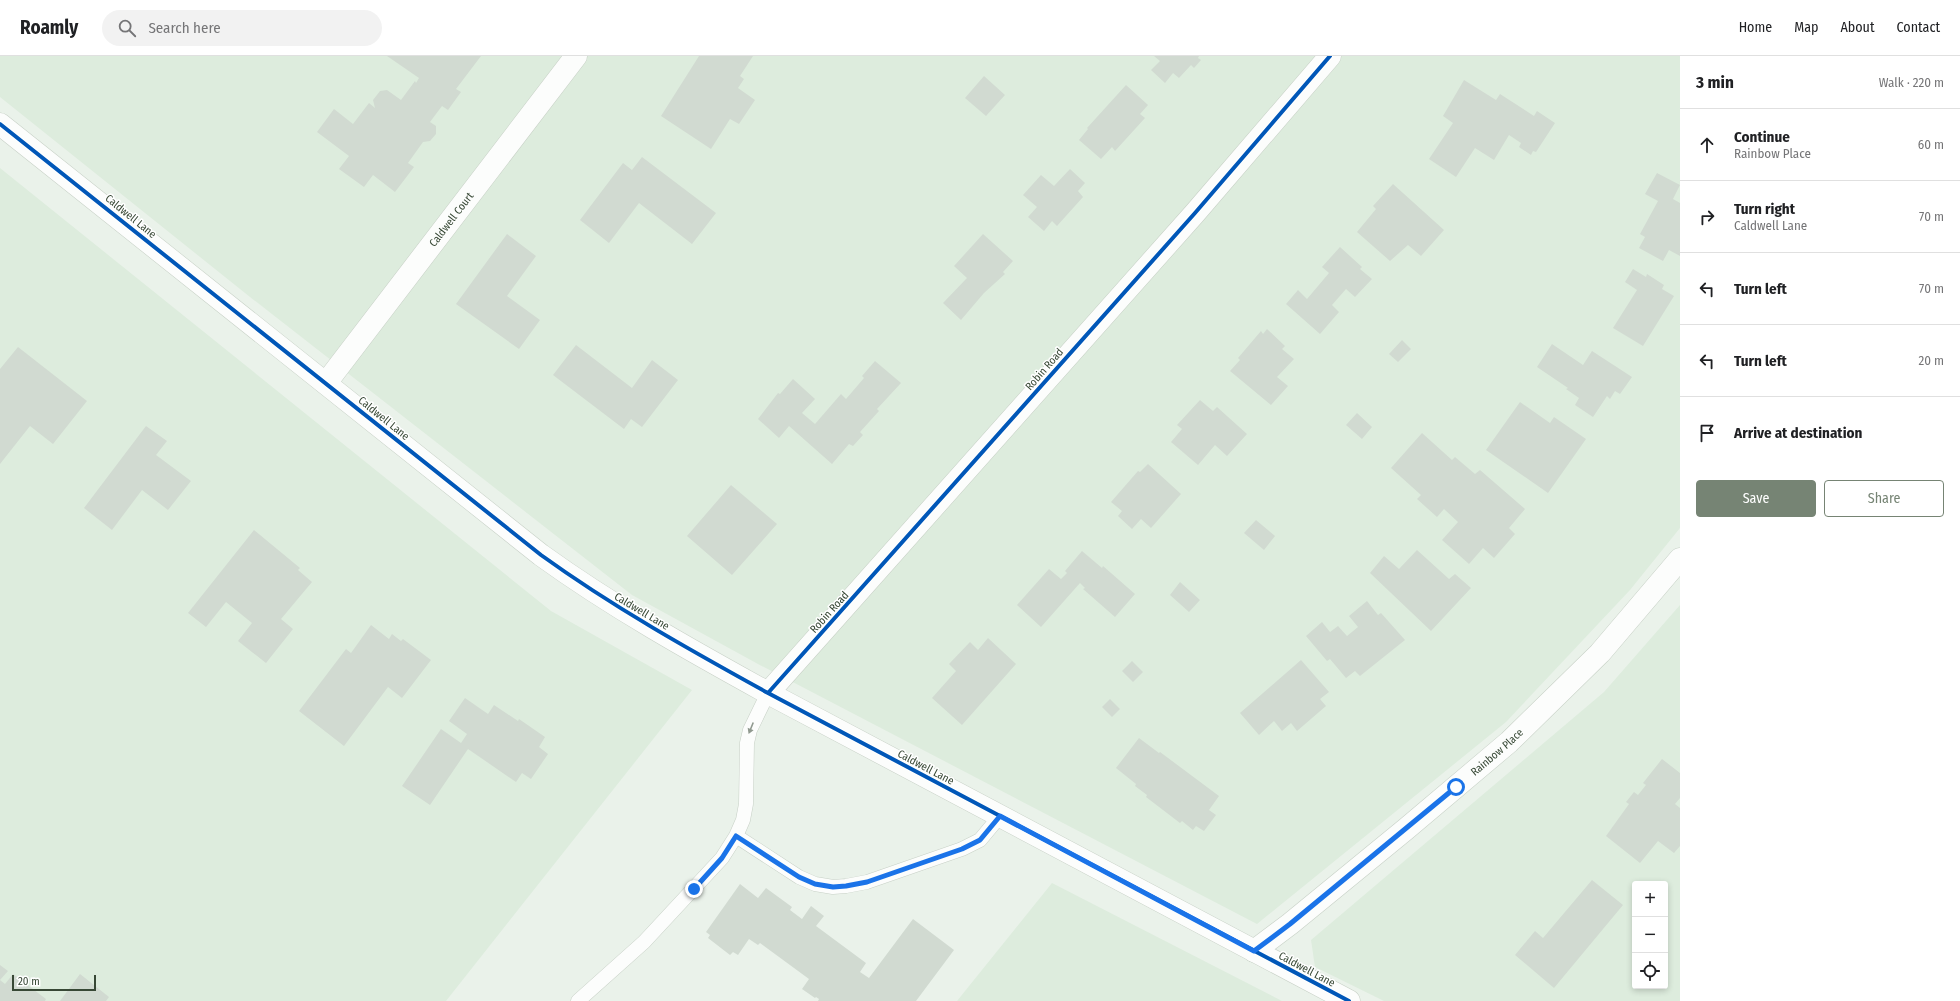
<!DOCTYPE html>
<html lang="en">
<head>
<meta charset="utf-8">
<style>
	:root { --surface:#fff; --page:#f2f2f2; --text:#202124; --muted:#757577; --line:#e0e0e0; --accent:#768474 }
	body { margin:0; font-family:"Fira Sans Condensed",sans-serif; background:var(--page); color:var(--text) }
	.controls { position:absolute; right:12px; bottom:12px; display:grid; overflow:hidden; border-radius:4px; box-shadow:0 2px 6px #0003 }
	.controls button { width:36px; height:36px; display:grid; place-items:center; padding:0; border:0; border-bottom:1px solid var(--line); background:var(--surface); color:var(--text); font:20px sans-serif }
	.scale { position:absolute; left:12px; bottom:10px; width:84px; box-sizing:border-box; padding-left:4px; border:2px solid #374835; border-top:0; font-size:11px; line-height:14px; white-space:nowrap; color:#374835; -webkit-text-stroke:3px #fff; paint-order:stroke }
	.stop { position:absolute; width:12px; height:12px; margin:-9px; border:3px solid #1a73e8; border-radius:50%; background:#fff }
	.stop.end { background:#1a73e8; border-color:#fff; box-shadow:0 1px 4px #0008 }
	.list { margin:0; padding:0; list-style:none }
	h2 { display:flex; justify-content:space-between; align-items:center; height:52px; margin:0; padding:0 16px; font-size:17px }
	h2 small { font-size:13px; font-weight:400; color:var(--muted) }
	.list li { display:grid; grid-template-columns:26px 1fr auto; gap:12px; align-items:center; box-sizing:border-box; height:72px; padding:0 16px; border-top:1px solid var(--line) }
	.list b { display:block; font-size:15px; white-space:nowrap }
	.list p { margin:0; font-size:13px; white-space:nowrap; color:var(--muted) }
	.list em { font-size:13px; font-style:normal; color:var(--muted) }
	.actions { display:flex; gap:8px; padding:12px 16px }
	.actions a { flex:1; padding:9px 0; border:1px solid var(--accent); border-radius:4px; text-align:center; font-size:14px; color:var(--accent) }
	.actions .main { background:var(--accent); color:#fff }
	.icon { flex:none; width:22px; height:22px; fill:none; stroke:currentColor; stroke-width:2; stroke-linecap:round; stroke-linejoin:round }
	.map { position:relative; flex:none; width:1680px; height:945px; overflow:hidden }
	header { display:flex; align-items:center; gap:24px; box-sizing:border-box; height:56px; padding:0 20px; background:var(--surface); border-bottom:1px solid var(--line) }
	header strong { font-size:19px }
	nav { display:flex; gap:22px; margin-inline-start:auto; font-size:14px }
	.search { width:280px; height:36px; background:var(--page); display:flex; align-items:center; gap:10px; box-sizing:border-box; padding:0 14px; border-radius:22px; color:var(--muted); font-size:15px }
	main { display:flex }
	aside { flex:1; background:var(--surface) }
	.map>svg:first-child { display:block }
</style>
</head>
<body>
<header>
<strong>Roamly</strong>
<div class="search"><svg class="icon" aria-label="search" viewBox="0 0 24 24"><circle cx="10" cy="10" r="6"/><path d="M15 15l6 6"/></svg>Search here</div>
<nav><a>Home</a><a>Map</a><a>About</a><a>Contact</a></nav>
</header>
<main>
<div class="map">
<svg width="1680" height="945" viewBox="0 0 1680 945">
	<rect width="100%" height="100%" fill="#eaf2ea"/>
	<path fill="#ddecdd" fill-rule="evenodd" d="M 0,0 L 1680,0 L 1680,472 L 1630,534 L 1506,666 L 1257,868 L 758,608 L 632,539 L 250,241 L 0,41 Z
		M 0,112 L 551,555 L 692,634 L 446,945 L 0,945 Z
		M 1680,549 L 1680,945 L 1384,945 L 1315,911 L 1311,884 L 1604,636 ZM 1635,828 L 1665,828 L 1665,930 L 1635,930 Z
		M 1052,827 L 1282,945 L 957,945 Z"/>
	<path fill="#d1dad1" d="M 387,0 L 481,0 L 456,33 L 461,36 L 448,54 L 442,50 L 430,66 L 436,70 L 436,78 L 430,85 L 423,86 L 408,107 L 414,111 L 395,136 L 373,119 L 364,131 L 339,113 L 349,100 L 317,76 L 334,53 L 353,68 L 369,47 L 375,52 L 373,44 L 380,35 L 387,34 L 401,44 L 415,25 L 416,27 L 419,22 Z
		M 699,0 L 753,0 L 740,20 L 744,23 L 738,32 L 755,44 L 739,68 L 730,63 L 711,93 L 661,60 Z
		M 1154,0 L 1199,0 L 1198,2 L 1201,4 L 1194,12 L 1191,9 L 1179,22 L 1173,17 L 1165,27 L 1151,14 L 1160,5 Z
		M 984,20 L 1005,39 L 986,60 L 965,42 Z
		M 1464,24 L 1496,44 L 1500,38 L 1534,60 L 1537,55 L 1555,67 L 1536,96 L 1533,95 L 1531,99 L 1519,91 L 1521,87 L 1509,79 L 1494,104 L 1475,92 L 1456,121 L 1429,103 L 1453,67 L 1443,60 Z
		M 1126,29 L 1148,49 L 1140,58 L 1145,62 L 1115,95 L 1112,91 L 1101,103 L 1079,84 L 1088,73 L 1087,72 Z
		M 642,101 L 716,157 L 692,188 L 639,147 L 609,187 L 580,164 L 623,107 L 632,114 Z
		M 1070,113 L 1085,127 L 1078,135 L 1083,141 L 1057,170 L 1052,165 L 1044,175 L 1028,161 L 1037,151 L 1023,139 L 1041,119 L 1054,130 Z
		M 1657,117 L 1680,129 L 1673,143 L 1680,147 L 1680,200 L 1669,194 L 1663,205 L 1639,192 L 1645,181 L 1640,178 L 1658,145 L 1645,138 Z
		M 1393,128 L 1444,174 L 1421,200 L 1408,189 L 1390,205 L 1357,176 L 1376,153 L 1373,150 Z
		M 507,178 L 536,200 L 507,240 L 540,264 L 519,293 L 456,248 Z
		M 983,178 L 1013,205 L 1003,216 L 1005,218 L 984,237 L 961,264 L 943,247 L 967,222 L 954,210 Z
		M 1340,191 L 1362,211 L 1360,213 L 1372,223 L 1355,241 L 1346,233 L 1332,249 L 1339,256 L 1320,278 L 1286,248 L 1298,234 L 1307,243 L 1329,217 L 1322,211 Z
		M 1633,213 L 1646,221 L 1647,218 L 1664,229 L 1662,233 L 1674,240 L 1643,290 L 1613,272 L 1637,234 L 1625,226 Z
		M 1267,273 L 1285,290 L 1282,293 L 1294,303 L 1277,321 L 1288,330 L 1271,349 L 1230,315 L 1240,304 L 1238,302 L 1261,275 L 1263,278 Z
		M 1402,284 L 1411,293 L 1398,306 L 1389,298 Z
		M 1552,288 L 1583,309 L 1592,295 L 1632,321 L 1620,338 L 1615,335 L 1610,343 L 1607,340 L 1593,361 L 1575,349 L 1579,342 L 1566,333 L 1568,332 L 1537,311 Z
		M 576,289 L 632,332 L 652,304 L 678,324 L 642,371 L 631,363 L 624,373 L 553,319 Z
		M 18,291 L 87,345 L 53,388 L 30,370 L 0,408 L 0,313 Z
		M 875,305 L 901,327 L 877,353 L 879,355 L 860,376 L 863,379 L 853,390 L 849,388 L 832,408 L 789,370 L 779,382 L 758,363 L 778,337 L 780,338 L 793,323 L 815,343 L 802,357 L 815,368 L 841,338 L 846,343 L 864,322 L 862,320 Z
		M 1200,344 L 1213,355 L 1217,351 L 1247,378 L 1227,400 L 1215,389 L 1198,409 L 1171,386 L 1182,373 L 1177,369 Z
		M 1520,346 L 1550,367 L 1554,361 L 1586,383 L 1548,437 L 1486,394 Z
		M 1357,357 L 1372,371 L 1362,383 L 1346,369 Z
		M 146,370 L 167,385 L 156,399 L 191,425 L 168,454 L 142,434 L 112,474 L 84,452 Z
		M 1422,377 L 1452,404 L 1455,401 L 1475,418 L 1480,414 L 1525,453 L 1509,472 L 1515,478 L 1494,502 L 1483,492 L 1469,508 L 1442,484 L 1458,466 L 1444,453 L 1437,461 L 1417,443 L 1421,439 L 1391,412 Z
		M 1148,408 L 1181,438 L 1151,472 L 1141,463 L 1132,473 L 1118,460 L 1122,455 L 1111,446 L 1138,415 L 1140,416 Z
		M 731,429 L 777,468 L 732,519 L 687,480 Z
		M 1256,464 L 1275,480 L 1264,494 L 1244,477 Z
		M 254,474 L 300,512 L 298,514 L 312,526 L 281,563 L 293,573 L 266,607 L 238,585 L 252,567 L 226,546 L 206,571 L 188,557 Z
		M 1417,494 L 1449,523 L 1455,518 L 1471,532 L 1431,575 L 1370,517 L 1384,500 L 1399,513 Z
		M 1082,495 L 1102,512 L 1103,510 L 1135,538 L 1115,561 L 1083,533 L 1085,532 L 1080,527 L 1041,571 L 1017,549 L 1049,513 L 1061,523 L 1067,517 L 1065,515 Z
		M 1180,526 L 1200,544 L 1189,556 L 1170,539 Z
		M 1367,545 L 1378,559 L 1381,557 L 1405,584 L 1360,620 L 1355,615 L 1346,622 L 1330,603 L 1327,605 L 1306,580 L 1322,566 L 1330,576 L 1338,570 L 1347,580 L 1358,571 L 1349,560 Z
		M 371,569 L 389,583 L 392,578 L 401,585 L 403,583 L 431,604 L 402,642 L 388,631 L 344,690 L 299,655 L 346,593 L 351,597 Z
		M 988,582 L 1016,608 L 962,669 L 932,642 L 956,615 L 949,608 L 970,586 L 978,594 Z
		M 1301,604 L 1329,636 L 1320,643 L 1326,650 L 1297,675 L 1291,667 L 1282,675 L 1274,665 L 1259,679 L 1240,657 Z
		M 1132,605 L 1143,616 L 1133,626 L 1122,615 Z
		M 465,642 L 488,658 L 494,649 L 518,665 L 519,663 L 545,681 L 539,691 L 548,698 L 531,723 L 522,717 L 516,726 L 468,693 L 430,749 L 402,730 L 441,673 L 461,687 L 467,678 L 449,665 Z
		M 1110,643 L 1120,653 L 1112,661 L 1102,651 Z
		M 1139,682 L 1159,697 L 1160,696 L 1219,740 L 1209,754 L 1216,759 L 1204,775 L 1196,770 L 1193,774 L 1182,765 L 1180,767 L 1146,741 L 1147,739 L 1135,730 L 1136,728 L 1116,712 Z
		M 1662,703 L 1680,717 L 1680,742 L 1675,748 L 1680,752 L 1680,790 L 1674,797 L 1658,785 L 1640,807 L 1606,780 L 1629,748 L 1626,746 L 1634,736 L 1638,739 L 1646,729 L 1643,727 Z
		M 1592,824 L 1623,849 L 1554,932 L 1515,899 L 1535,875 L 1543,882 Z
		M 740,828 L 758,842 L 766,832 L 792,851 L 790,854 L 802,863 L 811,850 L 824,860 L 816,870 L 866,907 L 860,916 L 869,922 L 913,863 L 954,894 L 916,945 L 818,945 L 819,943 L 816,941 L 815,942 L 802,933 L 809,923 L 760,887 L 758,889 L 749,883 L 738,899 L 733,896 L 730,899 L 708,882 L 710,879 L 706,876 Z
		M 0,909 L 8,915 L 0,924 L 5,928 L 13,918 L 46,943 L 45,945 L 0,945 Z
		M 80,918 L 109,941 L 106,945 L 60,945 Z"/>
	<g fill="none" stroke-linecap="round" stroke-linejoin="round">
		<defs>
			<path id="service" d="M 768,637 L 750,674 L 747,687 L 746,748 L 743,764 L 736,780 L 799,821 L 815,828 L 833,831 L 846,830 L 867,826 L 962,793 L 980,784 L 1000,760
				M 578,945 L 644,886 L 722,802 L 736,780"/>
			<g id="minor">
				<path d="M 0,68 L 541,499 C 613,551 690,594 768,637 L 1349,945"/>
				<path id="s1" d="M 326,327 L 576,0"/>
				<path d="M 768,637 L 1195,157 L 1330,0"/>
				<path id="s2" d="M 1254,895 L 1290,868 L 1406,773 L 1509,686 L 1600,597 L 1680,503"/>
			</g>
		</defs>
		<use href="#service" stroke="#c7d0c6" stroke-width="15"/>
		<use href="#minor" stroke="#c7d0c6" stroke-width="23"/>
		<use href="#service" stroke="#fcfdfc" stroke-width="14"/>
		<use href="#minor" stroke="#fcfdfc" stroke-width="22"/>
		<defs>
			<path id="cycleway" d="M 0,68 L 541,499 C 613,551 690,594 768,637 L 1349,945
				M 768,637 L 1195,157 L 1330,0"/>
		</defs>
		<use href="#cycleway" stroke="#fff" stroke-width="6"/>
		<use href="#cycleway" stroke="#0057b8" stroke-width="4"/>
	</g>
	<defs><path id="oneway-solid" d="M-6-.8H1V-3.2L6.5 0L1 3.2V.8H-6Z"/></defs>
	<use fill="#90998f" href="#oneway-solid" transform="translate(751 672) rotate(112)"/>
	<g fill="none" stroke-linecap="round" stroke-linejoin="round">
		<path stroke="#1a73e8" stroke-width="5" d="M 694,833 L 722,802 L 736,780 L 799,821 L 815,828 L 833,831 L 846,830 L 867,826 L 962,793 L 980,784 L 1000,760 L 1254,895 L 1290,868 L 1456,731"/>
	</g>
	<g text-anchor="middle" stroke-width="3" stroke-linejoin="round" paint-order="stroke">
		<g font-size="11" fill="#374835" stroke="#fff">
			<text transform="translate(131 160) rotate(39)" y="4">Caldwell Lane</text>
			<text dy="4" stroke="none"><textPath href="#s1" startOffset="206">Caldwell Court</textPath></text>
			<text transform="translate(1044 313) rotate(-49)" y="4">Robin Road</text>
			<text transform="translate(384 362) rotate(39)" y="4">Caldwell Lane</text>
			<text transform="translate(642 555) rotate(31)" y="4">Caldwell Lane</text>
			<text transform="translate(829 556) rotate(-48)" y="4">Robin Road</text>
			<text dy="4" stroke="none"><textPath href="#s2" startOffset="314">Rainbow Place</textPath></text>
			<text transform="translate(926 711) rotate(28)" y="4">Caldwell Lane</text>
			<text transform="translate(1307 913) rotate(28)" y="4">Caldwell Lane</text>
		</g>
	</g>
</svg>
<div class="controls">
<button>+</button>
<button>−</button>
<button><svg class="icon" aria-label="locate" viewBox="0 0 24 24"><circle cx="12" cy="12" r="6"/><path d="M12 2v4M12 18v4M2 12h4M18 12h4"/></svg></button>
</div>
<div class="scale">20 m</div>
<div class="stop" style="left:1456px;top:731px"></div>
<div class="stop end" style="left:694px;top:833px"></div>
</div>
<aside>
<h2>3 min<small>Walk · 220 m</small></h2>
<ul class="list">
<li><svg class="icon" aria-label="ahead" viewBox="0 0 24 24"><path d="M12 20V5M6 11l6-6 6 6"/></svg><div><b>Continue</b><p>Rainbow Place</p></div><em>60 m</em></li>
<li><svg class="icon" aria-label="right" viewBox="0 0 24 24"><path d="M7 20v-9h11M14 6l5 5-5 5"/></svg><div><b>Turn right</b><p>Caldwell Lane</p></div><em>70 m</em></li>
<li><svg class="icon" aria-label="left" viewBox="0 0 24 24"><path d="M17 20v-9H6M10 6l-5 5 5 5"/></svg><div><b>Turn left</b></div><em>70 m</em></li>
<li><svg class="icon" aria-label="left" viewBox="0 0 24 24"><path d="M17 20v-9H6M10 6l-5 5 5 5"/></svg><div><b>Turn left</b></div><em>20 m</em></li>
<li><svg class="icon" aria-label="arrive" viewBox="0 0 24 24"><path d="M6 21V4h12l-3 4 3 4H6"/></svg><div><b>Arrive at destination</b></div></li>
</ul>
<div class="actions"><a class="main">Save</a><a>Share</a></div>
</aside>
</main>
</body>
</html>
